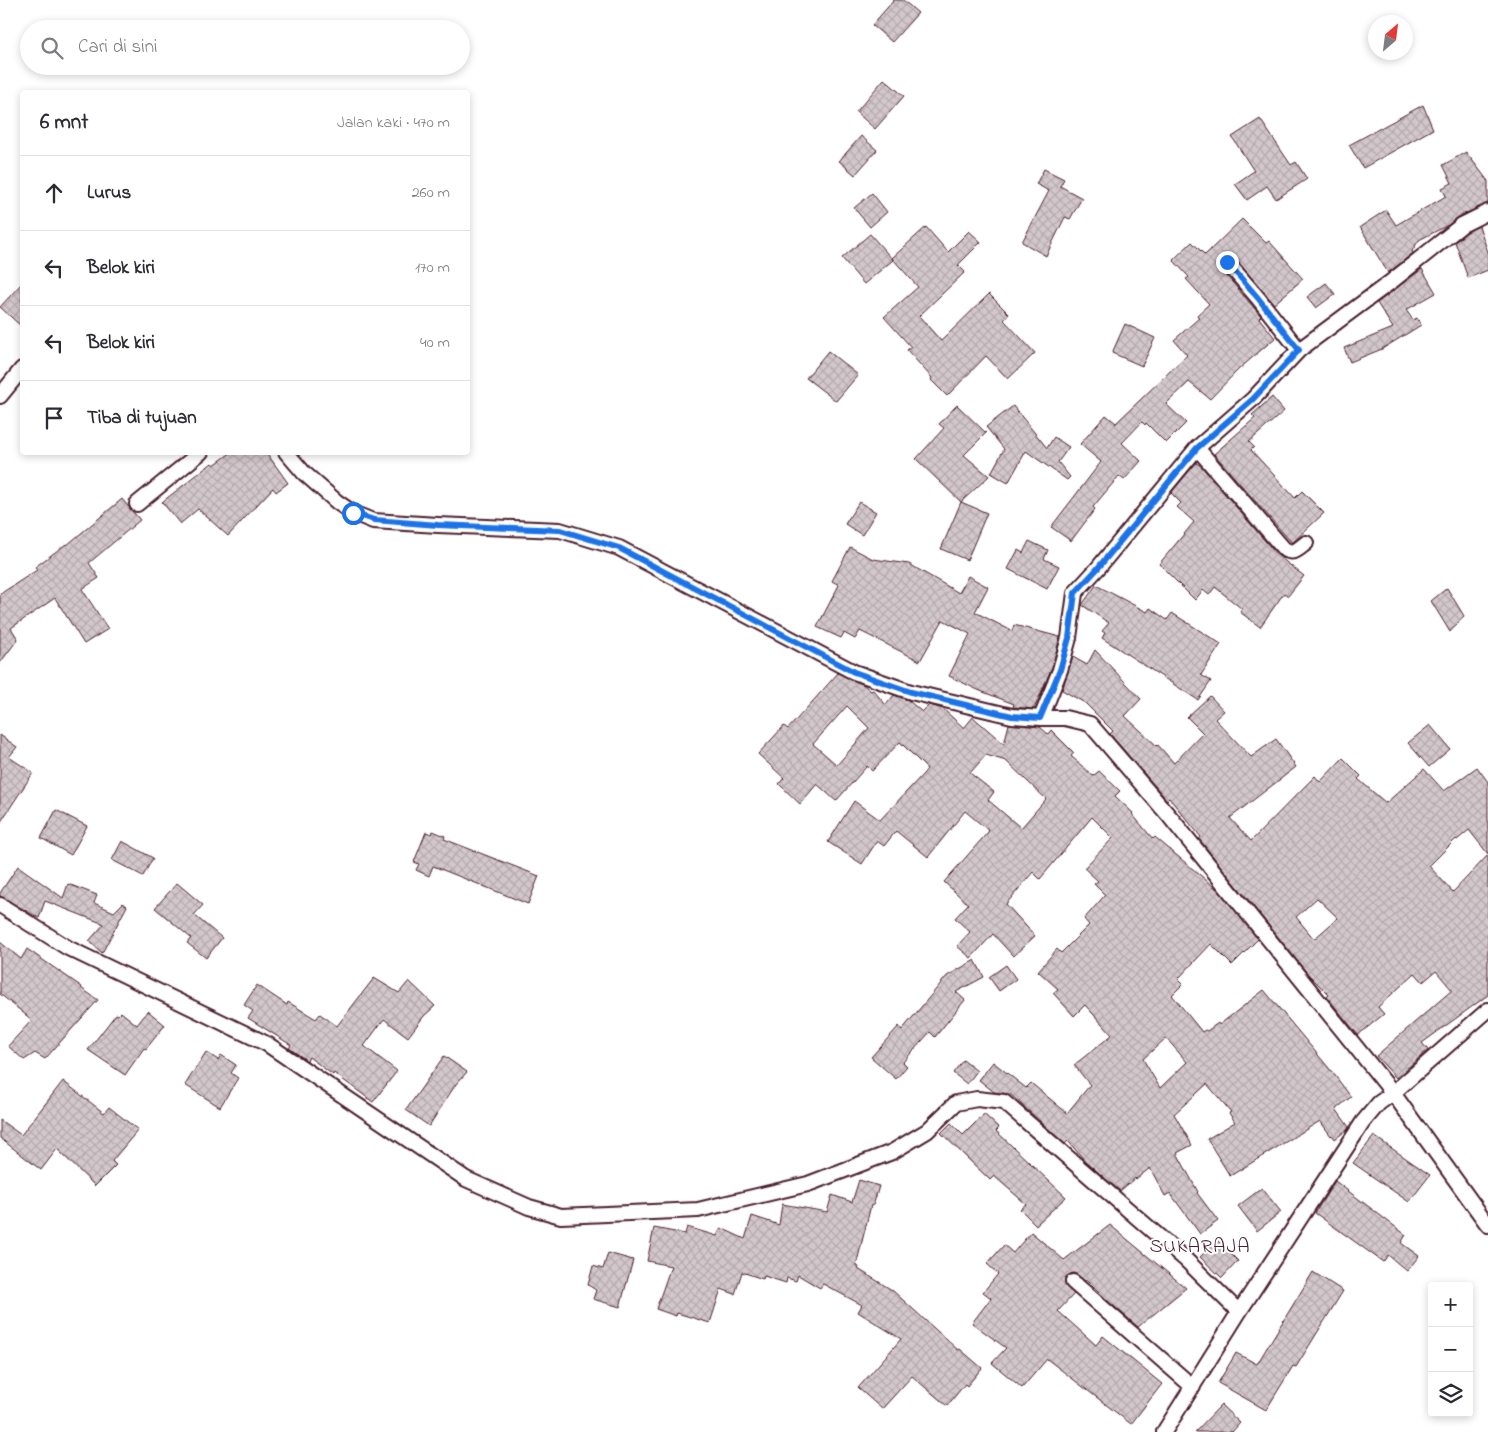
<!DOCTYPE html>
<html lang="id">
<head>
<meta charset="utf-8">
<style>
	:root { --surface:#fff; --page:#f7f7f7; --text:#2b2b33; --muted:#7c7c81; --line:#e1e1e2 }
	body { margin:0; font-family:"Indie Flower",sans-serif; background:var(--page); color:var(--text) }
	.controls { position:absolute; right:15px; bottom:15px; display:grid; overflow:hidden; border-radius:5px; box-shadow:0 2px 8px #0003 }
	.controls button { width:45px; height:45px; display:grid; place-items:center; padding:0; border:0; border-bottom:1px solid var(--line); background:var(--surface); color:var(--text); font:25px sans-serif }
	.compass { position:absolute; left:1368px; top:15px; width:45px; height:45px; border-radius:50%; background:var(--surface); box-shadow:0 2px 8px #0003; rotate:28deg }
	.stop { position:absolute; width:15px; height:15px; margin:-11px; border:4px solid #1a73e8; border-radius:50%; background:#fff }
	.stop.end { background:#1a73e8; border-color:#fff; box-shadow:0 1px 5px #0008 }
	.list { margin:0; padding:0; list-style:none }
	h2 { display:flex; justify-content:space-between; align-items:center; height:65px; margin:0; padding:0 20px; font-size:21px }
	h2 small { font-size:16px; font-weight:400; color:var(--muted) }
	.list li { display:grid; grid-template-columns:32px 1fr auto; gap:15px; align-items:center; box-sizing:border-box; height:75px; padding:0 20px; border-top:1px solid var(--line) }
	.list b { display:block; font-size:19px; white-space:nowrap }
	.list em { font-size:16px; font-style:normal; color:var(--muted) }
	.icon { flex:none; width:28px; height:28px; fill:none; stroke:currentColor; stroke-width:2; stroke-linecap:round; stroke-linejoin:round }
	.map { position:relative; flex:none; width:1488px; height:1432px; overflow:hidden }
	.search { position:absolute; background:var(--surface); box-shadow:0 2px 8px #0003; left:20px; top:20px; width:450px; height:55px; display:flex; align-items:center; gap:12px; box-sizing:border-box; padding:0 18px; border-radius:28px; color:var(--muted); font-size:19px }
	.panel { position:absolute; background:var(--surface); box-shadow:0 2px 8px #0003; left:20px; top:90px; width:450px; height:365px; border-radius:5px }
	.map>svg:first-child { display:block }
</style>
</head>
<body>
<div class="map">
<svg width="1488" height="1432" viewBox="0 0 1488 1432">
	<defs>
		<pattern id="building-cross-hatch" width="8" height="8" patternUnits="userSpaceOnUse" patternTransform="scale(1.25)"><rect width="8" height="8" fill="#d2c7cb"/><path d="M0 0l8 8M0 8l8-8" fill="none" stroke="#b6aaae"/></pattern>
	</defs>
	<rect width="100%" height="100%" fill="#fff"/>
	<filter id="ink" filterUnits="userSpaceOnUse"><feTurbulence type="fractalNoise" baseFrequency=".02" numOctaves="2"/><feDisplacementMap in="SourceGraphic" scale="10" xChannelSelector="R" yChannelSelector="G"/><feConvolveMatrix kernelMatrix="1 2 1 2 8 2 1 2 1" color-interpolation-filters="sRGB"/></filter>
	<g filter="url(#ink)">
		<path fill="url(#building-cross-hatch)" stroke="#4a1f2b" fill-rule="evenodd" d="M 894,0 L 903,0 L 918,13 L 892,42 L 872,25 Z
			M 884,79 L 904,96 L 875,129 L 856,112 Z
			M 1423,105 L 1433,129 L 1363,168 L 1349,145 Z
			M 1260,119 L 1291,165 L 1296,162 L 1307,179 L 1276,199 L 1267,186 L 1247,200 L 1235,184 L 1254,171 L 1232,137 Z
			M 861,136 L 877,150 L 855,175 L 839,161 Z
			M 1466,152 L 1488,181 L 1488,203 L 1458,217 L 1448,225 L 1419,240 L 1412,251 L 1413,253 L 1388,273 L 1360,227 L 1386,210 L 1396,225 L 1446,196 L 1442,188 L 1452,183 L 1443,165 Z
			M 1044,169 L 1064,179 L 1060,186 L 1082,198 L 1070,219 L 1065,217 L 1046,256 L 1022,242 L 1049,191 L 1036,184 Z
			M 872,193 L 887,212 L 870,227 L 854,208 Z
			M 1242,219 L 1266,243 L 1269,241 L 1303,279 L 1274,304 L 1233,256 L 1225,254 L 1219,259 L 1218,263 L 1220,268 L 1261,316 L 1259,318 L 1275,338 L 1238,370 L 1210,399 L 1189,382 L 1166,404 L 1186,423 L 1166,443 L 1146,423 L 1145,425 L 1142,422 L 1122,443 L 1141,461 L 1124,480 L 1119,476 L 1093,507 L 1095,509 L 1071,541 L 1051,527 L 1101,462 L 1080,444 L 1106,415 L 1116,423 L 1115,424 L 1187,355 L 1174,340 L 1199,318 L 1197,315 L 1209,304 L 1186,279 L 1189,277 L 1173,260 L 1192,242 L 1205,255 Z
			M 1479,226 L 1488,252 L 1488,270 L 1468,278 L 1455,242 L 1467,232 Z
			M 926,227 L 948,252 L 969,231 L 981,242 L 958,265 L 965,272 L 919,316 L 941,341 L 989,294 L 1009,314 L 1004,320 L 1035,353 L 1008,379 L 986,356 L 947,396 L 931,380 L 932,378 L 907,350 L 911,347 L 884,317 L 918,287 L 892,258 Z
			M 870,234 L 893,260 L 864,284 L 842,258 Z
			M 1422,269 L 1436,293 L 1406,310 L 1413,320 L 1417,318 L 1421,325 L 1382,349 L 1350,362 L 1344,348 L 1393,328 L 1377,303 Z
			M 22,283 L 22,327 L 0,307 Z
			M 1326,283 L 1335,294 L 1316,308 L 1307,297 Z
			M 1125,324 L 1155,338 L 1142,366 L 1112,353 Z
			M 828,351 L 858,375 L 836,401 L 806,378 Z
			M 1272,397 L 1284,411 L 1249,442 L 1254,447 L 1251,450 L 1295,498 L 1302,491 L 1324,513 L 1292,543 L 1214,454 L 1255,418 L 1252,415 Z
			M 957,405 L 986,433 L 964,455 L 989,476 L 961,502 L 916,459 L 944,428 L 939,424 Z
			M 1013,406 L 1047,448 L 1054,437 L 1069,447 L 1058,462 L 1070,477 L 1067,480 L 1026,451 L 1008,483 L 991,473 L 1004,449 L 986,427 Z
			M 232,452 L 266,452 L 288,483 L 276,492 L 273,488 L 228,536 L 198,509 L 180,524 L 162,502 L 212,463 L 214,465 Z
			M 1196,463 L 1201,466 L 1277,555 L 1304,576 L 1288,596 L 1284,593 L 1260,627 L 1240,612 L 1242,609 L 1215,587 L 1209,595 L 1203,590 L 1195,600 L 1159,564 L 1194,522 L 1177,507 L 1181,503 L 1171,493 Z
			M 122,499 L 140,520 L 89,563 L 99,578 L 82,589 L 108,629 L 84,644 L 55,598 L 11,628 L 18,639 L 0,663 L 0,594 L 37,570 L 35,567 L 66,544 L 67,545 Z
			M 859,502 L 876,512 L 862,535 L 845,524 Z
			M 961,502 L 987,513 L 967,560 L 941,549 Z
			M 1029,541 L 1048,550 L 1044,559 L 1059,566 L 1047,589 L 1008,569 L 1018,550 L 1023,553 Z
			M 850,547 L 873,559 L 909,564 L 959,593 L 968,576 L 988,587 L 975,612 L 1012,631 L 1014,625 L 1060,637 L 1052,667 L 1034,709 L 1013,707 L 1014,704 L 978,690 L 949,676 L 970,634 L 943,620 L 920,661 L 860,631 L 855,639 L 844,633 L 841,638 L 817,627 L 839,585 L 832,581 Z
			M 1096,585 L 1147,612 L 1150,608 L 1167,620 L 1172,613 L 1221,644 L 1201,675 L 1211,681 L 1198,700 L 1102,638 L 1105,633 L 1102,631 L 1109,623 L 1082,605 Z
			M 1447,588 L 1464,616 L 1450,632 L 1431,601 Z
			M 1095,650 L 1141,699 L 1125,716 L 1157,746 L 1158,745 L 1174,763 L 1203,733 L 1187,717 L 1210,696 L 1224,711 L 1215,719 L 1251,757 L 1276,739 L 1296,767 L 1230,818 L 1251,841 L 1315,776 L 1320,782 L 1343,758 L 1361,776 L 1358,779 L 1386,803 L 1424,769 L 1444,791 L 1477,767 L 1488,782 L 1488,854 L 1469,830 L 1457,840 L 1456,839 L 1429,866 L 1453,892 L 1488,855 L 1488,995 L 1422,1043 L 1428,1050 L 1396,1078 L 1376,1056 L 1452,990 L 1436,971 L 1423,982 L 1415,973 L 1378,1007 L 1384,1014 L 1358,1035 L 1327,997 L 1329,995 L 1308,974 L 1199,839 L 1201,837 L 1169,798 L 1167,800 L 1110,734 L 1113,731 L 1085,703 L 1062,690 L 1073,657 L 1087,665 ZM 1317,898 L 1338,918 L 1314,939 L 1296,917 Z
			M 838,673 L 864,685 L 871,691 L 873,690 L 886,705 L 894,695 L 908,700 L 922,712 L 929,705 L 943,709 L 964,728 L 973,717 L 1004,744 L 1009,724 L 1040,727 L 1048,734 L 1051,730 L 1074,753 L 1071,756 L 1093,776 L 1099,771 L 1120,791 L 1115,796 L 1133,813 L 1132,814 L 1153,839 L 1155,837 L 1219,891 L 1258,939 L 1232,965 L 1211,944 L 1178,979 L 1183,984 L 1172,995 L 1202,1032 L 1205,1030 L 1207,1031 L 1218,1023 L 1219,1025 L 1264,990 L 1333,1073 L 1351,1097 L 1336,1109 L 1349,1127 L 1348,1129 L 1335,1139 L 1332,1135 L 1331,1136 L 1320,1121 L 1230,1176 L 1207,1139 L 1235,1122 L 1229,1113 L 1231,1112 L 1207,1084 L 1174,1114 L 1192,1145 L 1177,1153 L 1198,1192 L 1197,1193 L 1218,1221 L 1200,1234 L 1170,1193 L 1165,1196 L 1150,1168 L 1136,1179 L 1135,1178 L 1120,1191 L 1086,1162 L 1068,1141 L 1065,1144 L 1010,1094 L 994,1092 L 979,1080 L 993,1062 L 1026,1088 L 1031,1083 L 1067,1113 L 1090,1085 L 1074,1065 L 1112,1035 L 1085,1005 L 1074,1016 L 1053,993 L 1058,989 L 1038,971 L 1057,949 L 1061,953 L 1089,925 L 1084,919 L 1105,895 L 1094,884 L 1098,881 L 1084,868 L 1113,838 L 1092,817 L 1040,879 L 1033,872 L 1006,904 L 1035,936 L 1013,956 L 993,934 L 971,958 L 957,946 L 970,932 L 955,918 L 968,904 L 944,882 L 989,831 L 965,811 L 928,857 L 896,831 L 884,846 L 877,841 L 862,864 L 828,842 L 854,801 L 880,820 L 924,773 L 927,769 L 900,742 L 872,771 L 867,766 L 836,801 L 817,784 L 800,804 L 779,784 L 784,778 L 758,754 L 784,726 L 788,729 ZM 847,706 L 869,728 L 837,765 L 813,744 ZM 986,755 L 1006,761 L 1046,799 L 1021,828 L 988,800 L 994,792 L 970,773 ZM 1166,1038 L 1187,1062 L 1160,1088 L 1143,1059 Z
			M 1430,725 L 1450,749 L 1429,767 L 1408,743 Z
			M 0,735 L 17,747 L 9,757 L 33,773 L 0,823 Z
			M 56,810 L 87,826 L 71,855 L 41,838 Z
			M 433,831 L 445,836 L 444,839 L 539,876 L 528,904 L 433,866 L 429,876 L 416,870 L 419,864 L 414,862 L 426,832 L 432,834 Z
			M 122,841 L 153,858 L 143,876 L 112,860 Z
			M 18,866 L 63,898 L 68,884 L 97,895 L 94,903 L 114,912 L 123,903 L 127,906 L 102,953 L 89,941 L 104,924 L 45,901 L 39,918 L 0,896 L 0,893 Z
			M 177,883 L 203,905 L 194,915 L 222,938 L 206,958 L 187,943 L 191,938 L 155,908 Z
			M 0,942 L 21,959 L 27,949 L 82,987 L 81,988 L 98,1000 L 45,1059 L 35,1053 L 24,1060 L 8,1046 L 32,1020 L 0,994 Z
			M 975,960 L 984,977 L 956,992 L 965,1000 L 935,1037 L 930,1032 L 903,1062 L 907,1066 L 896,1079 L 871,1057 L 899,1026 L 902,1030 L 947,976 Z
			M 1006,965 L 1016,979 L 999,991 L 989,977 Z
			M 374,978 L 399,993 L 409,981 L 435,1006 L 424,1016 L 408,1037 L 384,1019 L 364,1046 L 397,1071 L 373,1102 L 334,1073 L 333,1075 L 309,1057 L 307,1061 L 289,1048 L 291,1045 L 248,1018 L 253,1011 L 244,1005 L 257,985 L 287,1005 L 288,1002 L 316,1019 L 320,1014 L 337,1026 Z
			M 148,1011 L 165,1025 L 146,1049 L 144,1048 L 125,1075 L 88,1050 L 116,1014 L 118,1015 L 121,1012 L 137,1025 Z
			M 206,1052 L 218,1060 L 221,1055 L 236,1065 L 231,1073 L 238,1078 L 220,1107 L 185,1085 Z
			M 444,1056 L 467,1072 L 456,1084 L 429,1126 L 406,1110 Z
			M 963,1060 L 977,1071 L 967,1084 L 953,1073 Z
			M 63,1081 L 104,1113 L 109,1107 L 138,1130 L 112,1161 L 116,1165 L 95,1186 L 57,1149 L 41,1170 L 0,1138 L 0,1120 L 21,1135 Z
			M 984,1114 L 999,1128 L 996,1131 L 1066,1197 L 1036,1225 L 1020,1209 L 1026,1204 L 994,1176 L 990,1180 L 941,1133 L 951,1123 L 963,1135 Z
			M 1374,1136 L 1430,1175 L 1409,1202 L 1353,1163 Z
			M 859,1180 L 879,1186 L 873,1206 L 871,1205 L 856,1266 L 859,1267 L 858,1269 L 892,1290 L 958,1350 L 960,1349 L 982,1368 L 967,1386 L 965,1384 L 947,1406 L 912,1376 L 882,1409 L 858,1388 L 901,1339 L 858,1312 L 862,1305 L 823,1284 L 820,1288 L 798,1275 L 796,1281 L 787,1278 L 786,1283 L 764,1276 L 763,1279 L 742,1272 L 735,1294 L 721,1289 L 710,1323 L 677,1313 L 676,1316 L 656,1309 L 671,1266 L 647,1261 L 654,1228 L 685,1234 L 687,1227 L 717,1236 L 721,1228 L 745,1239 L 752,1216 L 779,1225 L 782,1204 L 827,1212 L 832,1195 L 852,1202 Z
			M 1335,1181 L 1406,1235 L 1401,1243 L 1419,1256 L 1407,1271 L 1388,1255 L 1383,1262 L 1315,1213 Z
			M 1262,1188 L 1281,1212 L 1257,1231 L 1238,1206 Z
			M 1110,1225 L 1186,1288 L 1138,1327 L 1108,1301 L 1087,1280 L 1085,1281 L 1074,1273 L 1070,1274 L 1065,1280 L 1065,1285 L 1074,1294 L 1058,1311 L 1096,1345 L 1103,1336 L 1162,1384 L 1131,1424 L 1047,1359 L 1022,1388 L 992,1363 L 1006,1348 L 972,1323 L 991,1298 L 983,1292 L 998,1274 L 987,1264 L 1004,1245 L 1013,1253 L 1031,1232 L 1064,1260 Z
			M 1217,1240 L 1238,1261 L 1222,1278 L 1200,1257 Z
			M 608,1253 L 633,1260 L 620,1307 L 593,1299 L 596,1290 L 588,1285 L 593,1266 L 603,1269 Z
			M 1313,1272 L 1343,1291 L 1296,1367 L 1293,1366 L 1266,1410 L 1218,1383 L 1236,1353 L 1257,1364 Z
			M 1221,1405 L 1240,1423 L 1232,1432 L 1195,1432 Z"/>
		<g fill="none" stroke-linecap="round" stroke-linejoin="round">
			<defs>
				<path id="minor" d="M 1227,262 L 1258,298 L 1299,350
					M 0,396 L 22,369
					M 1197,448 L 1284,549 C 1294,555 1298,549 1306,543
					M 286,452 L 304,473 L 337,502 L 353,513 L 373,521 L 438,525 L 560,530 L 619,548 L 854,672 L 911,692 L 1012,716 L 1041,718 L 1065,718 L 1090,724 L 1170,817 L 1393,1093 L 1488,1225
					M 137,504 L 201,452
					M 1041,718 L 1060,670 L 1069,638 L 1075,593 L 1098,568 L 1197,448 L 1253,399 L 1299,350 L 1392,281 L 1462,225 L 1488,212
					M 0,905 L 68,948 L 267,1044 L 466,1179 L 529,1207 L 561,1216 L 698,1210 L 808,1184 L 892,1152 L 927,1131 L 956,1103 L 977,1099 L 1004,1102 L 1186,1260 L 1239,1312
					M 1073,1282 L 1193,1387
					M 1164,1432 L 1239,1312 L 1363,1122 L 1379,1103 L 1393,1093 L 1488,1010"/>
			</defs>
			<use href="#minor" stroke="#4a1f2b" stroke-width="18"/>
			<use href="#minor" stroke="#fff" stroke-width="14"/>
		</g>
	</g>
	<g fill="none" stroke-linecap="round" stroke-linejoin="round" filter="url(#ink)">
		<path stroke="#1a73e8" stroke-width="6" d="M 353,513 L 374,520 L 438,525 L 560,530 L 619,548 L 854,672 L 911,692 L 1012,716 L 1040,718 L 1060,670 L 1069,638 L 1075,593 L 1098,568 L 1197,448 L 1253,399 L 1299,350 L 1258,298 L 1227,262"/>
	</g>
	<g text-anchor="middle" stroke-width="4" stroke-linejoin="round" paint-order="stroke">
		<g font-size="20" letter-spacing="1" fill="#4a1f2b" stroke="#fff">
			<text x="1200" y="1252">SUKARAJA</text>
		</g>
	</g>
</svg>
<div class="controls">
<button>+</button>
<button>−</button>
<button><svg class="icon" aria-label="layers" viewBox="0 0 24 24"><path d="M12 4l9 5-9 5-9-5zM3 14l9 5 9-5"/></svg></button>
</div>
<svg class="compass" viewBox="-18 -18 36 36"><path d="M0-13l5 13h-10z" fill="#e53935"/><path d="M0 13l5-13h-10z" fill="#7c7c81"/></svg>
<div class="stop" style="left:353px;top:513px"></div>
<div class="stop end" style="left:1227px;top:262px"></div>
<div class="search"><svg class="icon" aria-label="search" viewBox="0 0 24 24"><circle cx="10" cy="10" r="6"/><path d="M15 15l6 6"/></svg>Cari di sini</div>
<section class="panel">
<h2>6 mnt<small>Jalan kaki · 470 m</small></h2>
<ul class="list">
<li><svg class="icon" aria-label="ahead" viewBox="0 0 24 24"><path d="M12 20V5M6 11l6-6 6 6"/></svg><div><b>Lurus</b></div><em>260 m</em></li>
<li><svg class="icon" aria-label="left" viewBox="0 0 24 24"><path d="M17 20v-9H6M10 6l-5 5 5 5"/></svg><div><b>Belok kiri</b></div><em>170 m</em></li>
<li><svg class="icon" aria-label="left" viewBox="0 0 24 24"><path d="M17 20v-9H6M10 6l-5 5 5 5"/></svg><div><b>Belok kiri</b></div><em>40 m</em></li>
<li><svg class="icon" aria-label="arrive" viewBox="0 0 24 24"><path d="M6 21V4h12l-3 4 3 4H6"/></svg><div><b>Tiba di tujuan</b></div></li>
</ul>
</section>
</div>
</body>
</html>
